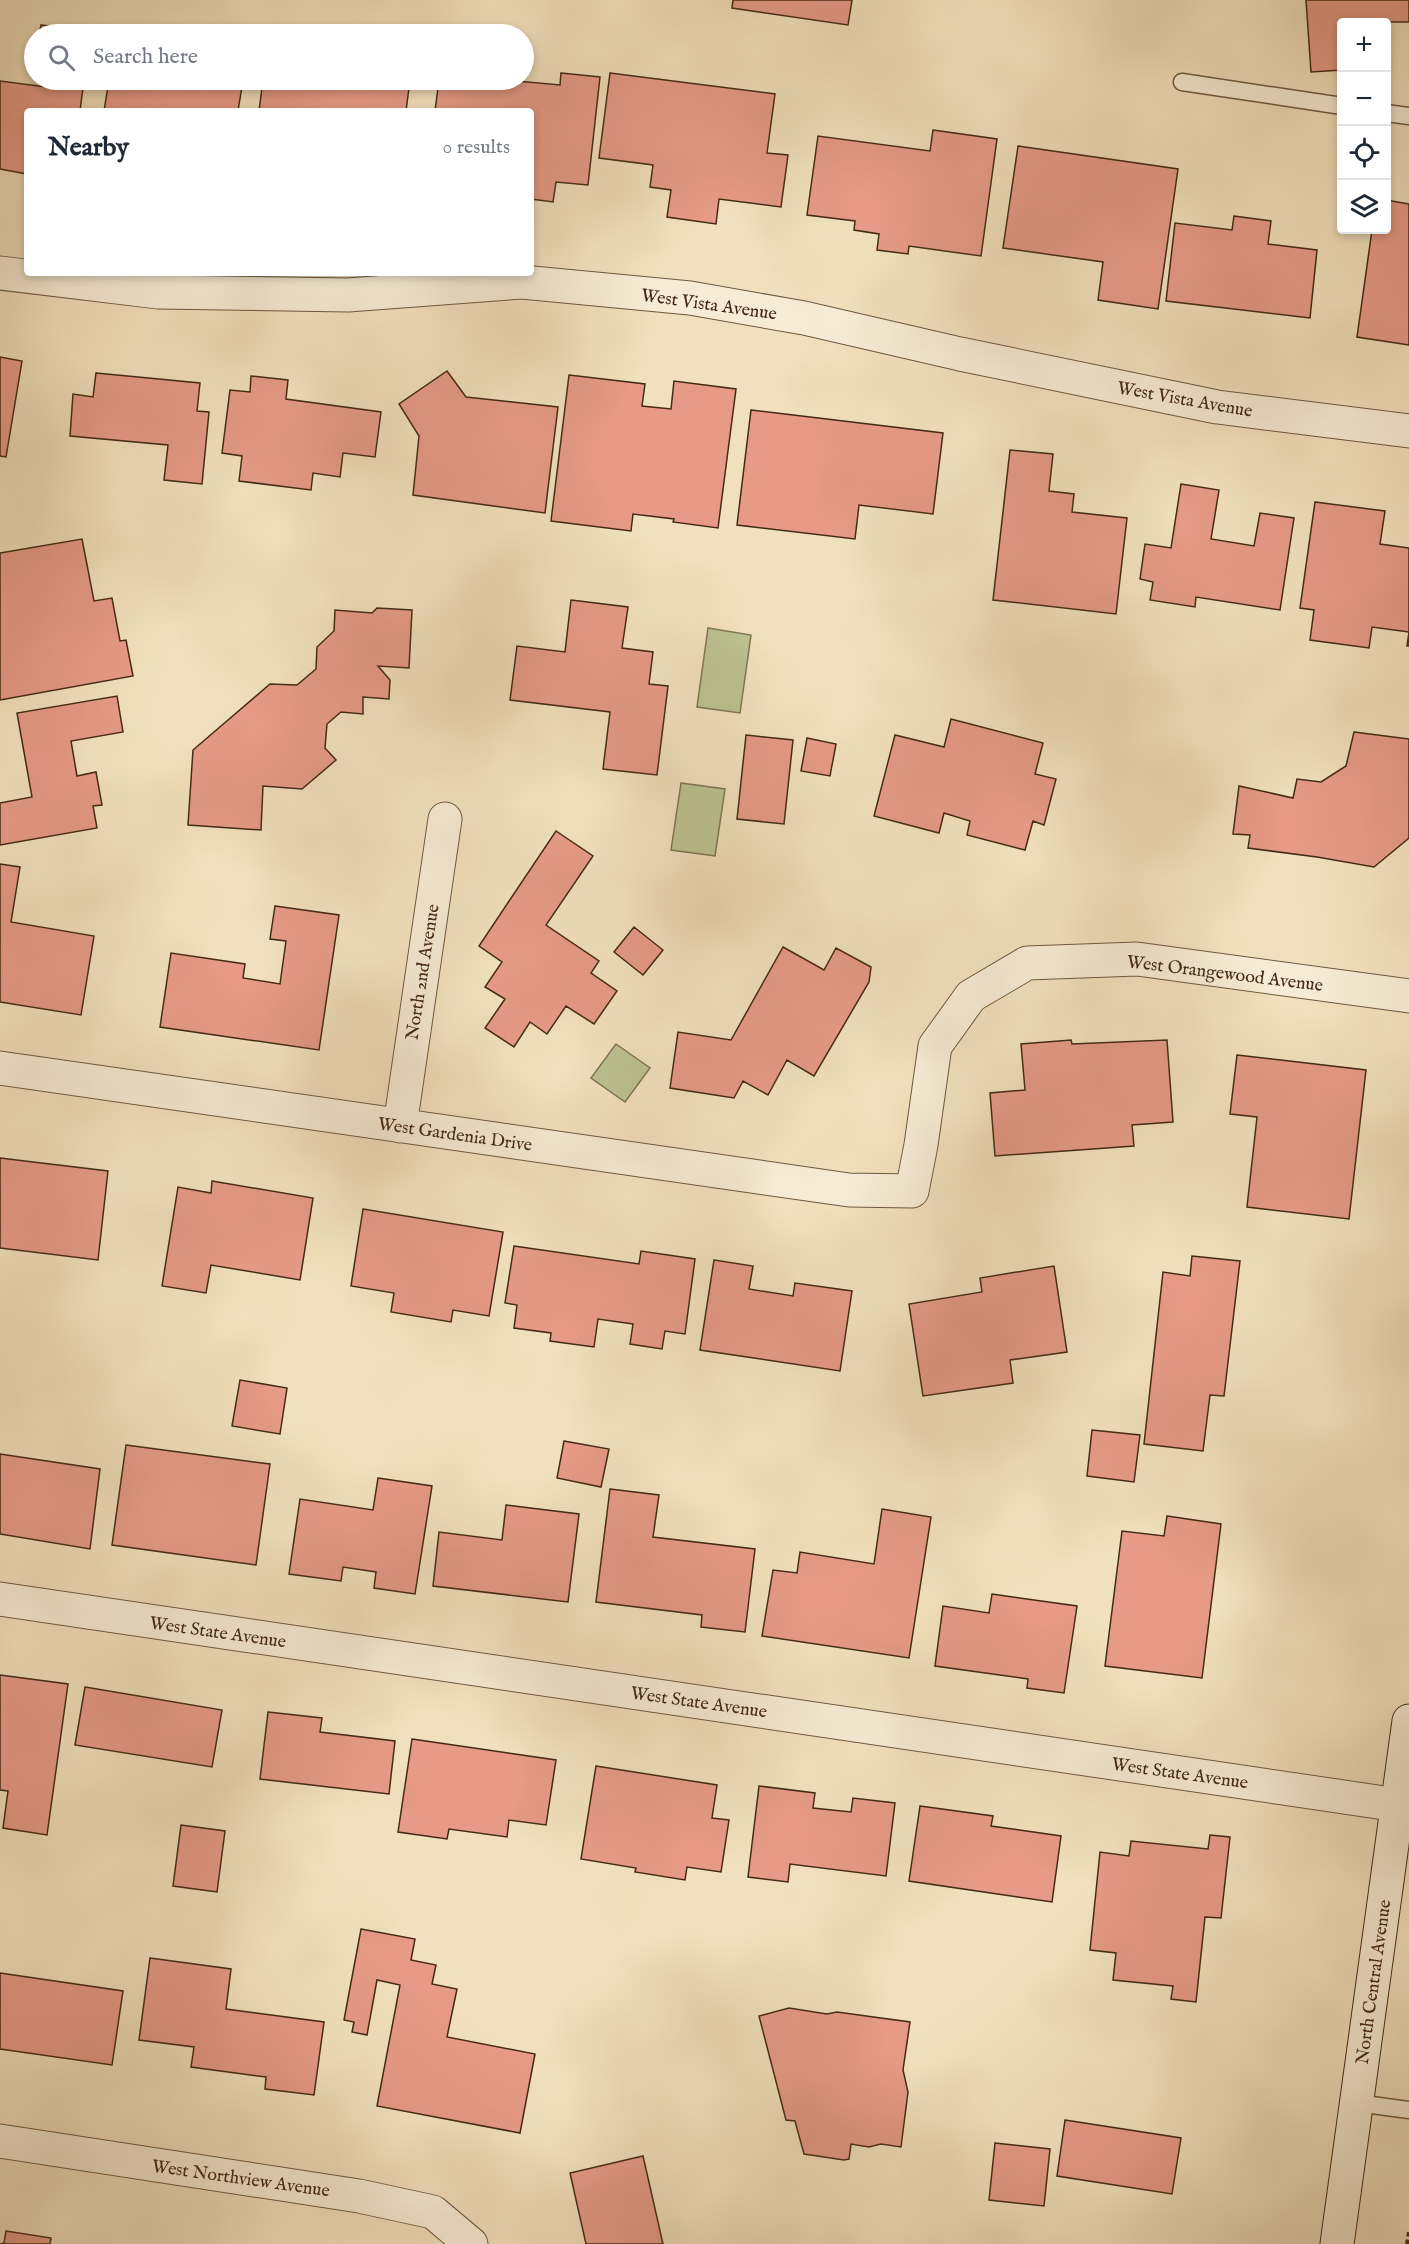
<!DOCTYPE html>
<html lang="en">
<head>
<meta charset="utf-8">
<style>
	:root { --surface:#fff; --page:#f2f2f3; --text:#1f2937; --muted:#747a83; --line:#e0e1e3 }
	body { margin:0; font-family:"IM FELL English",serif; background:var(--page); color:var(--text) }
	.controls { position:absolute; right:18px; top:18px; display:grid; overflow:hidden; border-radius:6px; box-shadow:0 3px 9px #0003 }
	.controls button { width:54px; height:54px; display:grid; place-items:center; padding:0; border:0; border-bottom:2px solid var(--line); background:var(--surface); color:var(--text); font:30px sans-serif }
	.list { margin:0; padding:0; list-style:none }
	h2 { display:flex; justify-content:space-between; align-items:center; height:78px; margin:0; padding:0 24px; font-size:26px }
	h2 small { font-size:20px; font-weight:400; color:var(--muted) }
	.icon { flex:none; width:33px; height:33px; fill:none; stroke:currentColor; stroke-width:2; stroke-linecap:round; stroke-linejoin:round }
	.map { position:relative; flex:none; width:1409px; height:2244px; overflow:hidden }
	.search { position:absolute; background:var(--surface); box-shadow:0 3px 9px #0003; left:24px; top:24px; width:510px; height:66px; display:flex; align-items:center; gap:15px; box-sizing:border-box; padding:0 21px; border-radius:33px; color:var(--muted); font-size:22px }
	.panel { position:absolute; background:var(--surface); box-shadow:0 3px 9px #0003; left:24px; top:108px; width:510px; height:168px; border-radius:6px }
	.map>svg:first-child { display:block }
</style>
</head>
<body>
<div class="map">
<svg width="1409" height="2244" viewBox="0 0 1409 2244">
	<rect width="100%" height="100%" fill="#f1e0bd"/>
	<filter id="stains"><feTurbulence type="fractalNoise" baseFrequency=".00333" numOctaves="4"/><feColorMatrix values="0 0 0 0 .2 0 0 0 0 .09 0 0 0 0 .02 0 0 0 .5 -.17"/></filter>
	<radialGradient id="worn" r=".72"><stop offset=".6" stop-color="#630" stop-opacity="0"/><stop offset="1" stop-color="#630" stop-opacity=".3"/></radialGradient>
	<path fill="#bcc290" stroke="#807653" stroke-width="1.5" d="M 708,628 L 751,635 L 740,713 L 697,707 Z
		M 681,783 L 725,789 L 715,856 L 671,850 Z
		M 616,1044 L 650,1068 L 625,1102 L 591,1078 Z"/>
	<path fill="#e69a87" stroke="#442a16" stroke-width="1.5" d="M 733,0 L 852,0 L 848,25 L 732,8 Z
		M 1306,0 L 1409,0 L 1409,22 L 1342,22 L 1342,70 L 1311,72 Z
		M 41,25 L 91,31 L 90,34 L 39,34 Z
		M 561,73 L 600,77 L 588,185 L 556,182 L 553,202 L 531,199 L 531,111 L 435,111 L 439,80 L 505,88 L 506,80 L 560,85 Z
		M 610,73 L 775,94 L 767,153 L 788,155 L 781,207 L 719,199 L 716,224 L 667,217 L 671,190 L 650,187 L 653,165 L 599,158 Z
		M 47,80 L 84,80 L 80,111 L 27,111 L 27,174 L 0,169 L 0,81 L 46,87 Z
		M 109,80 L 243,80 L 238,111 L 104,111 Z
		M 263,80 L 410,80 L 406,111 L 259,111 Z
		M 933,130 L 997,139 L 981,256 L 909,246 L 908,254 L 877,250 L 879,234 L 854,230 L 855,221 L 807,215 L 818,136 L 930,151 Z
		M 1018,146 L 1178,169 L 1158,309 L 1098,300 L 1103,262 L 1003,248 Z
		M 1386,200 L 1409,204 L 1409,345 L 1357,337 L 1372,230 L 1386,230 Z
		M 1234,216 L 1271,221 L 1268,244 L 1317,250 L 1310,318 L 1166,301 L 1175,223 L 1232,230 Z
		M 0,357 L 22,361 L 6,457 L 0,456 Z
		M 447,371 L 466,397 L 558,407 L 545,513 L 413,495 L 419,436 L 399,404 Z
		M 96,373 L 200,383 L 197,411 L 209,412 L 202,484 L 164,480 L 168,445 L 70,436 L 73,394 L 93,397 Z
		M 569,375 L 645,384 L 642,406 L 671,409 L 674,381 L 736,389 L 718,528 L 673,522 L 674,519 L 633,514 L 631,531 L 551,521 Z
		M 251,376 L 288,380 L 286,399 L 381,412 L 375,457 L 343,453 L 340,477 L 313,473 L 311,490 L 239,481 L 242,456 L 222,453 L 230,390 L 250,392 Z
		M 751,410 L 943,433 L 933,514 L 859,505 L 855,539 L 737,525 Z
		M 1010,450 L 1053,454 L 1049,491 L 1074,494 L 1072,512 L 1127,518 L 1116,614 L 993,600 Z
		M 1181,484 L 1219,490 L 1211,539 L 1254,546 L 1260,513 L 1294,518 L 1280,610 L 1196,597 L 1195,607 L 1150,600 L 1153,582 L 1140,579 L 1145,544 L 1171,548 Z
		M 1315,502 L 1385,511 L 1380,544 L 1409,548 L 1409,646 L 1407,646 L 1409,632 L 1372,627 L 1369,648 L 1310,640 L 1314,610 L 1300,608 Z
		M 82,539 L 94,601 L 112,598 L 120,641 L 126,640 L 133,676 L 0,700 L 0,553 Z
		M 571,600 L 628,607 L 622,648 L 653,652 L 649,684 L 668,686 L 657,775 L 603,769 L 610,712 L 510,700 L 517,646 L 565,652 Z
		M 377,608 L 412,610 L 409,668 L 378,666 L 390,680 L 389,699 L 363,697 L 363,714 L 341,712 L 327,724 L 325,748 L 336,760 L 302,789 L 263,786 L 261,830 L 188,825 L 193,750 L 270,684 L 297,685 L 316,669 L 317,647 L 334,631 L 335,610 L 372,613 Z
		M 117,696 L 123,732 L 71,741 L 77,776 L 96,772 L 102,805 L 93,806 L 97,828 L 0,845 L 0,803 L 32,797 L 17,713 Z
		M 951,719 L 1043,743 L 1035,774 L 1056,779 L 1044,825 L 1033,821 L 1025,850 L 967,835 L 970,821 L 944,813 L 939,833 L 874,816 L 895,735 L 944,747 Z
		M 1354,732 L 1409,739 L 1409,838 L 1374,867 L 1317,857 L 1248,848 L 1250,835 L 1233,834 L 1239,786 L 1293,798 L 1297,779 L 1321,782 L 1346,766 Z
		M 746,735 L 793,740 L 784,824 L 737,819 Z
		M 807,738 L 836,744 L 830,776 L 801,771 Z
		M 556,831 L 593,856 L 546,925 L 599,961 L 591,973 L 617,991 L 594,1024 L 566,1006 L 547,1034 L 530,1022 L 514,1047 L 485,1028 L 505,999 L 485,987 L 502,962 L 479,946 Z
		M 0,864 L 20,867 L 11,922 L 94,936 L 81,1015 L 0,1002 Z
		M 275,906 L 339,915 L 319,1050 L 160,1027 L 171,953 L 245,964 L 243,978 L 280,984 L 286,941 L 270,939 Z
		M 634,927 L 663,950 L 643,975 L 614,952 Z
		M 783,947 L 824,970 L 836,948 L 871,967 L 869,982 L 814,1076 L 787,1060 L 768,1095 L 743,1081 L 734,1098 L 670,1088 L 678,1032 L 731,1040 Z
		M 1071,1040 L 1072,1044 L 1167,1040 L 1173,1122 L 1132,1125 L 1134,1146 L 995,1156 L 990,1093 L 1025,1090 L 1021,1044 Z
		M 1237,1055 L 1366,1070 L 1349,1219 L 1247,1207 L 1257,1117 L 1230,1114 Z
		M 0,1158 L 108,1171 L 98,1260 L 0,1248 Z
		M 212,1181 L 313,1198 L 300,1280 L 211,1265 L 206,1293 L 162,1286 L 178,1187 L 211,1193 Z
		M 363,1209 L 503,1232 L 489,1316 L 453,1310 L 451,1322 L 391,1312 L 394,1293 L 351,1286 Z
		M 514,1246 L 639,1264 L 641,1251 L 695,1259 L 685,1334 L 665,1331 L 662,1349 L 630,1344 L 633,1324 L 598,1319 L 594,1347 L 550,1341 L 551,1333 L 514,1328 L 517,1305 L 505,1303 Z
		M 1192,1256 L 1240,1261 L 1224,1396 L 1210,1395 L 1203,1451 L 1144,1444 L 1163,1272 L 1190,1276 Z
		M 714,1260 L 753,1266 L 749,1289 L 793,1296 L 795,1283 L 852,1291 L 840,1371 L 700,1350 Z
		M 1054,1266 L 1067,1352 L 1010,1360 L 1013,1383 L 923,1396 L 909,1304 L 982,1292 L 980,1278 Z
		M 240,1380 L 287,1388 L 280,1434 L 232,1426 Z
		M 1092,1430 L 1140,1435 L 1134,1482 L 1087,1476 Z
		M 564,1441 L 609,1449 L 601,1487 L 557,1478 Z
		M 126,1445 L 270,1464 L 256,1565 L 112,1545 Z
		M 0,1454 L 100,1469 L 90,1549 L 0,1534 Z
		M 378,1478 L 432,1486 L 415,1594 L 374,1588 L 376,1572 L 343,1567 L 341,1581 L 289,1574 L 300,1499 L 373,1510 Z
		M 610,1489 L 659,1495 L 653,1537 L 755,1549 L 745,1632 L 701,1627 L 702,1615 L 596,1602 Z
		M 506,1505 L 579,1514 L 568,1602 L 433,1586 L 439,1532 L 502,1540 Z
		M 882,1509 L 931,1517 L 909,1658 L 762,1636 L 773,1570 L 797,1573 L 800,1552 L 874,1564 Z
		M 1167,1516 L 1221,1524 L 1202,1678 L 1105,1666 L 1122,1531 L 1164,1536 Z
		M 992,1594 L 1077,1606 L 1064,1693 L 1027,1688 L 1028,1679 L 935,1666 L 943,1606 L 989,1613 Z
		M 0,1675 L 68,1684 L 47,1835 L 3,1828 L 8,1791 L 0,1790 Z
		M 85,1687 L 222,1710 L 212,1767 L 75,1745 Z
		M 268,1712 L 322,1718 L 320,1732 L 395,1741 L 389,1794 L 260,1779 Z
		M 412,1739 L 556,1760 L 546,1825 L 509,1820 L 507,1837 L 449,1829 L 447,1839 L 398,1832 Z
		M 596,1766 L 717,1785 L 712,1818 L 729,1820 L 721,1872 L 687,1867 L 685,1880 L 635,1872 L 636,1868 L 581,1859 Z
		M 759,1786 L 815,1793 L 813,1808 L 851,1812 L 853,1798 L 895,1803 L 886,1876 L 790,1864 L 788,1882 L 748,1877 Z
		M 920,1806 L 993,1816 L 991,1826 L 1061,1836 L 1052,1902 L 909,1881 Z
		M 181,1825 L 225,1831 L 217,1892 L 173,1886 Z
		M 1210,1835 L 1230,1837 L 1221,1918 L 1205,1917 L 1196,2002 L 1171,1999 L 1173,1986 L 1113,1980 L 1116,1953 L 1090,1950 L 1100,1852 L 1129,1856 L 1131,1841 L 1208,1849 Z
		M 361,1929 L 415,1939 L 411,1960 L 436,1965 L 432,1984 L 457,1989 L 447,2037 L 535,2054 L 520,2133 L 377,2106 L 400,1985 L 377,1980 L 367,2035 L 352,2032 L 354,2022 L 344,2020 Z
		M 150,1958 L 231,1969 L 226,2009 L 324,2022 L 314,2095 L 265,2089 L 266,2077 L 191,2067 L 194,2047 L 139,2040 Z
		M 0,1973 L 123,1991 L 112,2065 L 0,2049 Z
		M 789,2008 L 827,2014 L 837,2012 L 910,2022 L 903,2070 L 908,2092 L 901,2147 L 881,2144 L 869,2147 L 851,2144 L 849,2159 L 844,2160 L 804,2154 L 795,2121 L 786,2120 L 759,2016 Z
		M 1065,2120 L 1181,2138 L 1172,2194 L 1057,2176 Z
		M 995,2143 L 1050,2149 L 1044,2206 L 989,2200 Z
		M 643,2156 L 663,2244 L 586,2244 L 570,2173 Z
		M 6,2231 L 51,2238 L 50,2244 L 0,2244 L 4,2243 Z"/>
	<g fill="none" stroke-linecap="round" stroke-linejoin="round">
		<defs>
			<path id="lane" d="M 1182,82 L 1342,106
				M 1386,113 L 1409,116
				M 1357,2103 L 1409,2110"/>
			<path id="street" d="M 0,273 L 158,292 L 348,295 L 522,282 L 690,298 L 804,318 L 960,354 L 1217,407 L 1409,431
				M 0,1068 L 849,1190 L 912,1191 L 921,1145 L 935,1046 L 971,996 L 1027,963 L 1137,959 L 1409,996
				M 400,1126 L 445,819
				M 0,1599 L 1398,1805
				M 0,2141 L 359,2196 L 433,2212 L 471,2244"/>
			<path id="secondary" d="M 1337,2244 L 1409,1721"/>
		</defs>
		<use href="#lane" stroke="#6f5840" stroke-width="19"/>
		<use href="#street" stroke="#6f5840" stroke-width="35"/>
		<use href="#secondary" stroke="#442a16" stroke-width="35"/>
		<path stroke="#442a16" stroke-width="4" stroke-dasharray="4.5 3" stroke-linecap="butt" d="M 1407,2244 L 1409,2232"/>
		<use href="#lane" stroke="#f6ebd4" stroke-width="16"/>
		<use href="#street" stroke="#f6ebd4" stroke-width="33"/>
		<use href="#secondary" stroke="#f6ebd4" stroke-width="33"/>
	</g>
	<g text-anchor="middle" stroke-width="4.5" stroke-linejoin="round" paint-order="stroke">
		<g font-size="18" fill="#442a16" stroke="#f6ebd4">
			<text transform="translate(709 304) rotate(8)" y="6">West Vista Avenue</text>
			<text transform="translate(1185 399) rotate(10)" y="6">West Vista Avenue</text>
			<text transform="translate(422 972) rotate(-81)" y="6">North 2nd Avenue</text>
			<text transform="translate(1225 973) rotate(7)" y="6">West Orangewood Avenue</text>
			<text transform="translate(455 1134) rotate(8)" y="6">West Gardenia Drive</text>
			<text transform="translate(218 1632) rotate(8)" y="6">West State Avenue</text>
			<text transform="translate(699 1702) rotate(8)" y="6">West State Avenue</text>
			<text transform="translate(1180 1773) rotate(8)" y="6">West State Avenue</text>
			<text transform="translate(1373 1982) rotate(-82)" y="6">North Central Avenue</text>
			<text transform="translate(241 2178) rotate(8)" y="6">West Northview Avenue</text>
		</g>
	</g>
	<rect width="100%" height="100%" filter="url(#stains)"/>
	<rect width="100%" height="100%" fill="url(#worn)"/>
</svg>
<div class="controls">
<button>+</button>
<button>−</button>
<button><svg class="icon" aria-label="locate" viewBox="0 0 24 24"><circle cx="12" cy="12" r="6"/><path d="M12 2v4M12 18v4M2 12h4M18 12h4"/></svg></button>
<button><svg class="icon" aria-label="layers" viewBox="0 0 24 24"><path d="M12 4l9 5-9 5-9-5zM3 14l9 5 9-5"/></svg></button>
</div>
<div class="search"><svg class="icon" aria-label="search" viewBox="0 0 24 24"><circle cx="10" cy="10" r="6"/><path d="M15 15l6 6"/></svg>Search here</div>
<section class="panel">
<h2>Nearby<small>0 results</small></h2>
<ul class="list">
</ul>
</section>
</div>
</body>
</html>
